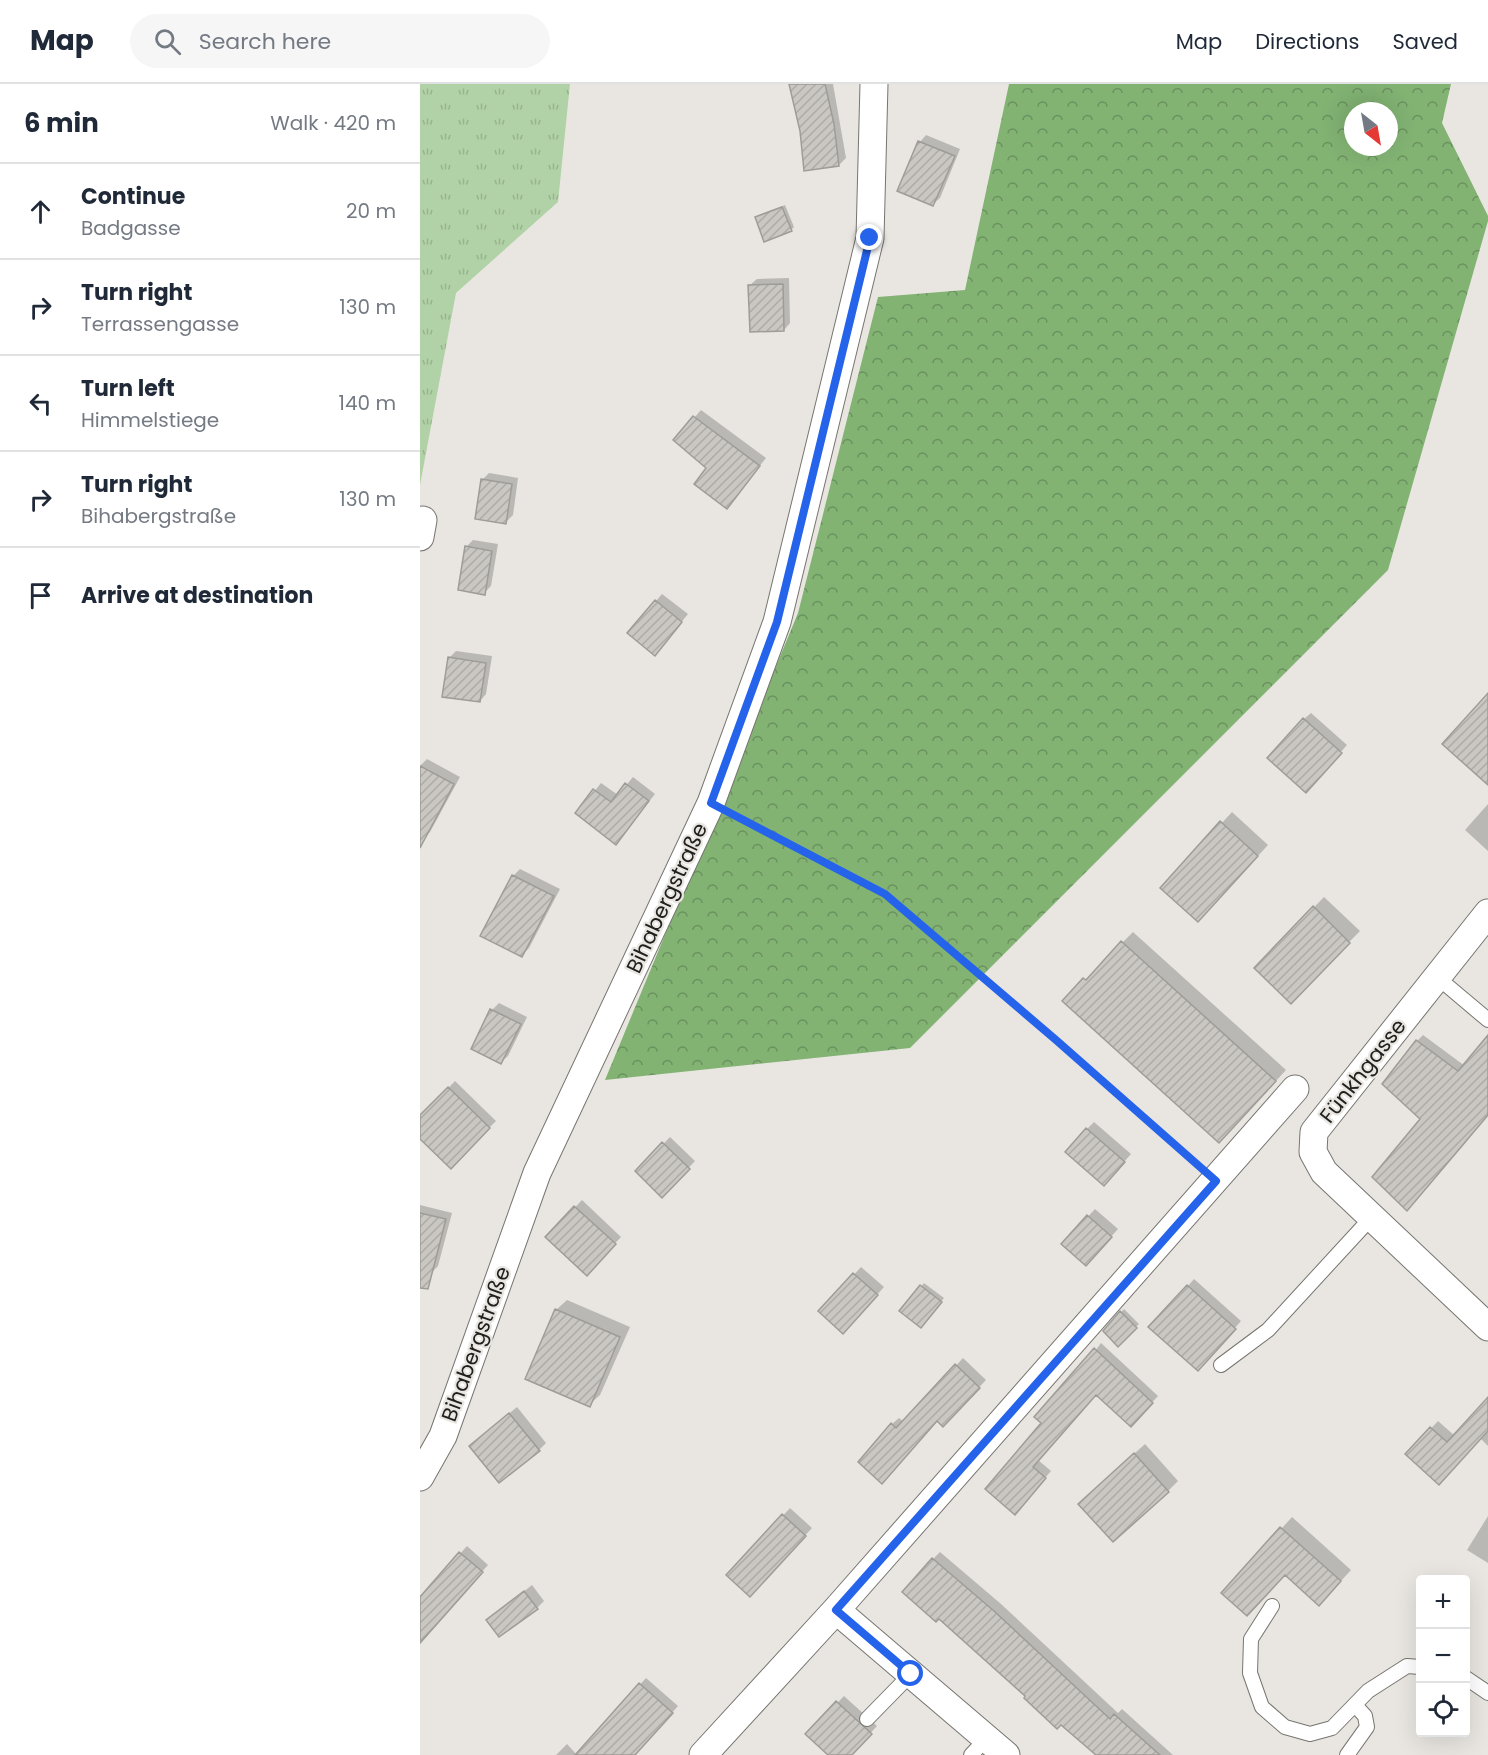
<!DOCTYPE html>
<html lang="en">
<head>
<meta charset="utf-8">
<style>
	:root { --surface:#fff; --page:#f6f6f7; --text:#1f2937; --muted:#747a83; --line:#e0e1e3 }
	body { margin:0; font-family:Poppins,sans-serif; background:var(--page); color:var(--text) }
	.controls { position:absolute; right:18px; bottom:18px; display:grid; overflow:hidden; border-radius:6px; box-shadow:0 6px 24px #0002 }
	.controls button { width:54px; height:54px; display:grid; place-items:center; padding:0; border:0; border-bottom:2px solid var(--line); background:var(--surface); color:var(--text); font:30px sans-serif }
	.compass { position:absolute; left:924px; top:18px; width:54px; height:54px; border-radius:50%; background:var(--surface); box-shadow:0 6px 24px #0002; rotate:149deg }
	.stop { position:absolute; width:18px; height:18px; margin:-14px; border:4px solid #2563eb; border-radius:50%; background:#fff }
	.stop.end { background:#2563eb; border-color:#fff; box-shadow:0 2px 6px #0008 }
	.list { margin:0; padding:0; list-style:none }
	h2 { display:flex; justify-content:space-between; align-items:center; height:78px; margin:0; padding:0 24px; font-size:26px }
	h2 small { font-size:20px; font-weight:400; color:var(--muted) }
	.list li { display:grid; grid-template-columns:39px 1fr auto; gap:18px; align-items:center; box-sizing:border-box; height:96px; padding:0 24px; border-top:2px solid var(--line) }
	.list b { display:block; font-size:22px; white-space:nowrap }
	.list p { margin:0; font-size:20px; white-space:nowrap; color:var(--muted) }
	.list em { font-size:20px; font-style:normal; color:var(--muted) }
	.icon { flex:none; width:33px; height:33px; fill:none; stroke:currentColor; stroke-width:2; stroke-linecap:round; stroke-linejoin:round }
	.map { position:relative; flex:none; width:1068px; height:1671px; overflow:hidden }
	header { display:flex; align-items:center; gap:36px; box-sizing:border-box; height:84px; padding:0 30px; background:var(--surface); border-bottom:2px solid var(--line) }
	header strong { font-size:28px }
	nav { display:flex; gap:33px; margin-inline-start:auto; font-size:21px }
	.search { width:420px; height:54px; background:var(--page); display:flex; align-items:center; gap:15px; box-sizing:border-box; padding:0 21px; border-radius:33px; color:var(--muted); font-size:22px }
	main { display:flex }
	aside { flex:1; background:var(--surface) }
	.map>svg:first-child { display:block }
</style>
</head>
<body>
<header>
<strong>Map</strong>
<div class="search"><svg class="icon" aria-label="search" viewBox="0 0 24 24"><circle cx="10" cy="10" r="6"/><path d="M15 15l6 6"/></svg>Search here</div>
<nav><a>Map</a><a>Directions</a><a>Saved</a></nav>
</header>
<main>
<aside>
<h2>6 min<small>Walk · 420 m</small></h2>
<ul class="list">
<li><svg class="icon" aria-label="ahead" viewBox="0 0 24 24"><path d="M12 20V5M6 11l6-6 6 6"/></svg><div><b>Continue</b><p>Badgasse</p></div><em>20 m</em></li>
<li><svg class="icon" aria-label="right" viewBox="0 0 24 24"><path d="M7 20v-9h11M14 6l5 5-5 5"/></svg><div><b>Turn right</b><p>Terrassengasse</p></div><em>130 m</em></li>
<li><svg class="icon" aria-label="left" viewBox="0 0 24 24"><path d="M17 20v-9H6M10 6l-5 5 5 5"/></svg><div><b>Turn left</b><p>Himmelstiege</p></div><em>140 m</em></li>
<li><svg class="icon" aria-label="right" viewBox="0 0 24 24"><path d="M7 20v-9h11M14 6l5 5-5 5"/></svg><div><b>Turn right</b><p>Bihabergstraße</p></div><em>130 m</em></li>
<li><svg class="icon" aria-label="arrive" viewBox="0 0 24 24"><path d="M6 21V4h12l-3 4 3 4H6"/></svg><div><b>Arrive at destination</b></div></li>
</ul>
</aside>
<div class="map">
<svg width="1068" height="1671" viewBox="0 0 1068 1671">
	<defs>
		<pattern id="grass-tufts" width="24" height="20" patternUnits="userSpaceOnUse" patternTransform="scale(1.5)"><rect width="24" height="20" fill="#b1d2a6"/><path d="M3 7l-1-3M5 7V3M7 7l1-3M15 17l-1-3M17 17v-4M19 17l1-3" fill="none" stroke="#98b48e"/></pattern>
		<pattern id="forest-crowns" width="20" height="18" patternUnits="userSpaceOnUse" patternTransform="scale(1.5)"><rect width="20" height="18" fill="#82b373"/><path d="M2 6a3 3 0 1 1 6 0M12 15a3 3 0 1 1 6 0" fill="none" stroke="#6a915e"/></pattern>
		<pattern id="building-hatch" width="6" height="6" patternUnits="userSpaceOnUse" patternTransform="scale(1.5)"><rect width="6" height="6" fill="#cac7c2"/><path d="M-1 1l2-2M0 6l6-6M5 7l2-2" fill="none" stroke="#adaba6"/></pattern>
	</defs>
	<rect width="100%" height="100%" fill="#e9e6e1"/>
	<path fill="url(#grass-tufts)" d="M 0,0 L 150,0 L 138,118 L 36,209 L 0,401 Z"/>
	<path fill="url(#forest-crowns)" fill-rule="evenodd" d="M 589,0 L 1031,0 L 1022,39 L 1068,132 L 1068,137 L 968,486 L 490,964 L 185,996 L 378,529 L 458,213 L 545,206 ZM 933,27 L 969,27 L 969,63 L 933,63 Z"/>
	<path fill="#0003" d="M 374,0 L 413,0 L 426,74 L 419,81 L 381,47 Z
		M 506,51 L 540,65 L 520,114 L 513,120 L 500,58 Z
		M 365,121 L 374,143 L 371,146 L 336,134 L 339,131 Z
		M 369,194 L 370,239 L 364,246 L 330,201 L 337,195 Z
		M 281,326 L 346,374 L 307,423 L 288,384 L 255,356 Z
		M 69,389 L 98,394 L 93,431 L 86,438 L 62,396 Z
		M 53,456 L 78,460 L 71,502 L 64,509 L 46,463 Z
		M 242,510 L 268,530 L 241,563 L 236,517 Z
		M 36,567 L 72,572 L 66,610 L 60,617 L 29,574 Z
		M 891,629 L 927,661 L 892,700 L 884,635 Z
		M 7,675 L 40,693 L 10,748 L 3,755 L 0,753 L 0,682 Z
		M 213,693 L 235,710 L 202,752 L 157,729 L 181,699 L 198,711 Z
		M 1068,720 L 1068,767 L 1045,746 Z
		M 812,728 L 848,761 L 788,826 L 742,804 Z
		M 100,785 L 140,805 L 109,864 L 102,871 L 93,792 Z
		M 904,813 L 940,847 L 871,917 L 836,883 Z
		M 713,848 L 866,986 L 810,1047 L 644,917 Z
		M 79,919 L 107,933 L 88,972 L 81,978 L 72,926 Z
		M 1003,951 L 1045,982 L 1068,954 L 1068,1029 L 1044,1056 L 1046,1058 L 993,1119 L 1002,1035 L 997,957 Z
		M 35,997 L 76,1037 L 31,1082 L 0,1053 L 0,1034 Z
		M 674,1038 L 711,1070 L 691,1093 L 667,1045 Z
		M 250,1053 L 275,1077 L 242,1112 L 217,1087 Z
		M 162,1116 L 201,1153 L 166,1190 L 127,1153 Z
		M 0,1121 L 32,1129 L 18,1182 L 11,1189 L 0,1186 Z
		M 675,1125 L 698,1145 L 673,1173 L 643,1160 Z
		M 441,1183 L 464,1203 L 430,1241 L 401,1227 Z
		M 774,1195 L 821,1237 L 784,1279 L 768,1202 Z
		M 504,1199 L 524,1214 L 504,1239 L 482,1227 Z
		M 147,1216 L 210,1243 L 180,1311 L 169,1321 L 136,1226 Z
		M 704,1225 L 719,1240 L 698,1261 L 685,1247 Z
		M 681,1259 L 738,1312 L 717,1335 L 676,1309 L 618,1376 L 631,1387 L 601,1422 L 623,1338 Z
		M 543,1274 L 566,1296 L 523,1341 L 517,1335 L 469,1391 L 472,1340 L 479,1334 L 484,1338 Z
		M 1068,1316 L 1068,1362 L 1060,1354 L 987,1370 L 1018,1337 L 1035,1352 Z
		M 97,1323 L 126,1359 L 119,1366 L 58,1355 Z
		M 725,1360 L 758,1397 L 748,1407 L 671,1409 Z
		M 370,1424 L 392,1444 L 336,1504 L 308,1491 Z
		M 1068,1432 L 1068,1479 L 1047,1466 Z
		M 872,1433 L 931,1486 L 910,1509 L 865,1489 L 803,1509 Z
		M 47,1462 L 68,1481 L 23,1531 L 0,1523 L 0,1515 Z
		M 520,1468 L 581,1520 L 698,1629 L 702,1625 L 753,1671 L 678,1671 L 513,1475 Z
		M 112,1501 L 124,1517 L 117,1524 L 68,1536 Z
		M 226,1594 L 258,1622 L 214,1671 L 136,1671 L 147,1660 L 157,1671 Z
		M 424,1612 L 457,1642 L 430,1671 L 410,1671 L 387,1650 Z"/>
	<path fill="url(#building-hatch)" stroke="#9e9c97" stroke-width="1.5" d="M 369,0 L 405,0 L 414,40 L 419,82 L 384,87 L 380,47 Z
		M 498,57 L 535,72 L 513,122 L 477,107 Z
		M 362,123 L 372,147 L 344,158 L 335,133 Z
		M 363,200 L 364,247 L 330,248 L 328,201 Z
		M 273,332 L 340,382 L 307,425 L 274,400 L 286,384 L 253,356 Z
		M 61,395 L 92,400 L 86,440 L 55,435 Z
		M 45,462 L 72,467 L 65,511 L 38,506 Z
		M 235,516 L 262,538 L 235,572 L 207,549 Z
		M 28,573 L 66,579 L 60,618 L 22,613 Z
		M 1068,609 L 1068,701 L 1022,660 Z
		M 883,634 L 922,669 L 886,709 L 847,674 Z
		M 0,682 L 34,700 L 0,764 Z
		M 205,699 L 229,717 L 196,761 L 155,729 L 173,705 L 191,718 Z
		M 800,737 L 838,772 L 778,838 L 740,804 Z
		M 92,791 L 134,812 L 102,873 L 60,852 Z
		M 893,822 L 930,859 L 871,920 L 834,884 Z
		M 701,857 L 856,997 L 799,1059 L 642,917 L 663,894 L 666,896 Z
		M 70,925 L 101,940 L 81,980 L 51,965 Z
		M 1068,951 L 1068,1031 L 987,1127 L 952,1093 L 1000,1035 L 962,1000 L 996,956 L 1038,987 Z
		M 28,1003 L 70,1044 L 31,1085 L 0,1055 L 0,1031 Z
		M 666,1044 L 705,1078 L 684,1102 L 645,1068 Z
		M 242,1058 L 270,1085 L 242,1114 L 215,1087 Z
		M 154,1122 L 196,1160 L 167,1192 L 125,1153 Z
		M 0,1129 L 26,1135 L 8,1205 L 0,1204 Z
		M 667,1131 L 692,1153 L 666,1182 L 641,1160 Z
		M 433,1189 L 458,1211 L 423,1250 L 398,1227 Z
		M 500,1201 L 522,1218 L 501,1244 L 479,1227 Z
		M 767,1201 L 816,1245 L 778,1287 L 728,1243 Z
		M 135,1225 L 200,1253 L 170,1323 L 105,1295 Z
		M 700,1227 L 717,1244 L 698,1263 L 683,1247 Z
		M 674,1264 L 733,1319 L 711,1343 L 676,1311 L 613,1383 L 626,1394 L 595,1431 L 565,1405 L 621,1339 L 614,1333 Z
		M 535,1280 L 560,1304 L 523,1343 L 517,1337 L 462,1400 L 438,1378 L 471,1339 L 476,1344 Z
		M 1068,1313 L 1068,1347 L 1019,1401 L 985,1370 L 1010,1343 L 1027,1358 Z
		M 89,1329 L 120,1367 L 79,1399 L 49,1362 Z
		M 714,1369 L 749,1408 L 693,1458 L 658,1420 Z
		M 362,1430 L 386,1452 L 330,1513 L 306,1491 Z
		M 860,1443 L 921,1497 L 899,1522 L 865,1491 L 827,1532 L 801,1509 Z
		M 39,1468 L 63,1488 L 0,1559 L 0,1513 Z
		M 512,1474 L 574,1527 L 690,1635 L 694,1630 L 740,1671 L 676,1671 L 641,1641 L 637,1645 L 604,1614 L 605,1612 L 519,1535 L 516,1538 L 482,1508 Z
		M 104,1507 L 118,1525 L 79,1553 L 66,1536 Z
		M 219,1599 L 253,1629 L 215,1671 L 155,1671 Z
		M 416,1617 L 452,1650 L 432,1671 L 408,1671 L 385,1650 Z"/>
	<g fill="none" stroke-linecap="round" stroke-linejoin="round">
		<defs>
			<path id="lane" d="M 1017,893 L 1068,936
				M 801,1281 L 848,1246 L 951,1134
				M 852,1522 L 831,1555 L 830,1589 L 842,1623 L 865,1643 L 890,1650 L 912,1644 L 948,1607 L 987,1582 L 1000,1583
				M 1046,1594 L 1068,1609
				M 447,1635 L 491,1590
				M 551,1671 L 567,1654
				M 927,1671 L 947,1643 L 945,1632 L 935,1621"/>
			<path id="street" d="M 0,453 L 3,436
				M 1068,829 L 894,1048 L 893,1068 L 904,1088 L 1068,1243
				M 0,1393 L 23,1352 L 117,1089 L 291,719 L 357,538 L 450,154 L 454,0
				M 416,1526 L 586,1671
				M 283,1671 L 416,1526 L 875,1005"/>
		</defs>
		<use href="#lane" stroke="#777570" stroke-width="16"/>
		<use href="#street" stroke="#777570" stroke-width="29"/>
		<path stroke="#9e9d99" stroke-width="4" stroke-dasharray="4.5 3" stroke-linecap="butt" d="M 314,732 L 465,810 L 636,956 L 773,1077"/>
		<use href="#lane" stroke="#fff" stroke-width="14"/>
		<use href="#street" stroke="#fff" stroke-width="27"/>
	</g>
	<g fill="none" stroke-linecap="round" stroke-linejoin="round">
		<path stroke="#2563eb" stroke-width="8" d="M 450,154 L 357,538 L 291,719 L 465,810 L 636,956 L 796,1097 L 416,1526 L 491,1590"/>
	</g>
	<g text-anchor="middle" stroke-width="4.5" stroke-linejoin="round" paint-order="stroke">
		<g font-size="21" fill="#20201e" stroke="#e9e6e1">
			<text transform="translate(247 814) rotate(-65)" y="7">Bihabergstraße</text>
			<text transform="translate(943 987) rotate(-52)" y="7">Fünkhgasse</text>
			<text transform="translate(56 1260) rotate(-70)" y="7">Bihabergstraße</text>
		</g>
	</g>
</svg>
<div class="controls">
<button>+</button>
<button>−</button>
<button><svg class="icon" aria-label="locate" viewBox="0 0 24 24"><circle cx="12" cy="12" r="6"/><path d="M12 2v4M12 18v4M2 12h4M18 12h4"/></svg></button>
</div>
<svg class="compass" viewBox="-18 -18 36 36"><path d="M0-13l5 13h-10z" fill="#e53935"/><path d="M0 13l5-13h-10z" fill="#747a83"/></svg>
<div class="stop" style="left:491px;top:1590px"></div>
<div class="stop end" style="left:450px;top:154px"></div>
</div>
</main>
</body>
</html>
